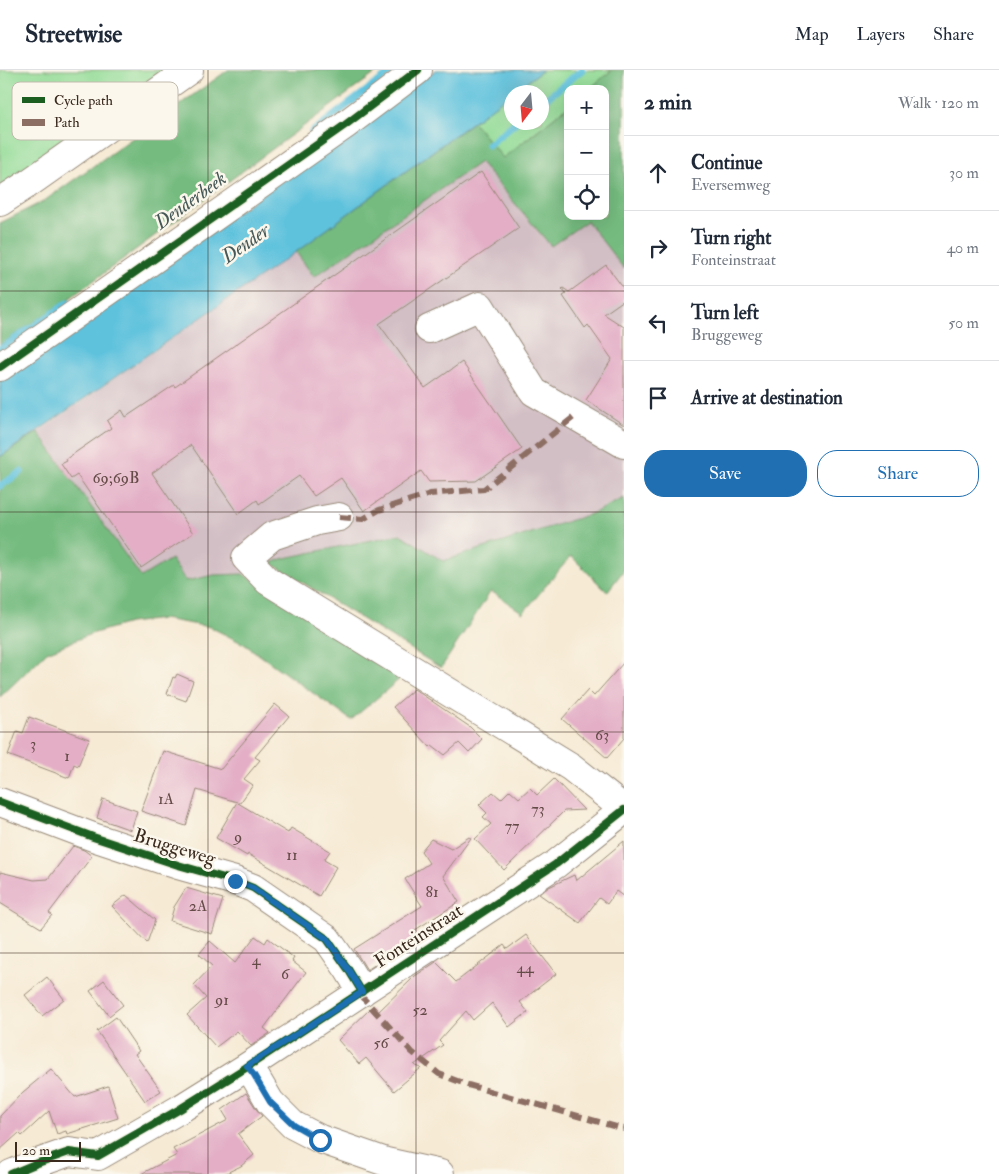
<!DOCTYPE html>
<html lang="en">
<head>
<meta charset="utf-8">
<style>
	:root { --surface:#fff; --page:#f6f6f7; --text:#1f2937; --muted:#747a83; --line:#e0e1e3; --accent:#1f6fb2 }
	body { margin:0; font-family:"IM FELL Double Pica",serif; background:var(--page); color:var(--text) }
	.controls { position:absolute; right:15px; top:15px; display:grid; overflow:hidden; border-radius:10px; box-shadow:0 5px 20px #0002 }
	.controls button { width:45px; height:45px; display:grid; place-items:center; padding:0; border:0; border-bottom:1px solid var(--line); background:var(--surface); color:var(--text); font:25px sans-serif }
	.compass { position:absolute; left:504px; top:15px; width:45px; height:45px; border-radius:50%; background:var(--surface); box-shadow:0 5px 20px #0002; rotate:196deg }
	.scale { position:absolute; left:15px; bottom:12px; width:66px; box-sizing:border-box; padding-left:5px; border:2px solid #3b2a1e; border-top:0; font-size:14px; line-height:18px; white-space:nowrap; color:#3b2a1e; -webkit-text-stroke:4px #fbf7ec; paint-order:stroke }
	.stop { position:absolute; width:15px; height:15px; margin:-11px; border:4px solid #1f6fb2; border-radius:50%; background:#fff }
	.stop.end { background:#1f6fb2; border-color:#fff; box-shadow:0 1px 5px #0008 }
	.list { margin:0; padding:0; list-style:none }
	h2 { display:flex; justify-content:space-between; align-items:center; height:65px; margin:0; padding:0 20px; font-size:21px }
	h2 small { font-size:16px; font-weight:400; color:var(--muted) }
	.list li { display:grid; grid-template-columns:32px 1fr auto; gap:15px; align-items:center; box-sizing:border-box; height:75px; padding:0 20px; border-top:1px solid var(--line) }
	.list b { display:block; font-size:19px; white-space:nowrap }
	.list p { margin:0; font-size:16px; white-space:nowrap; color:var(--muted) }
	.list em { font-size:16px; font-style:normal; color:var(--muted) }
	.actions { display:flex; gap:10px; padding:15px 20px }
	.actions a { flex:1; padding:11px 0; border:1px solid var(--accent); border-radius:20px; text-align:center; font-size:18px; color:var(--accent) }
	.actions .main { background:var(--accent); color:#fff }
	.icon { flex:none; width:28px; height:28px; fill:none; stroke:currentColor; stroke-width:2; stroke-linecap:round; stroke-linejoin:round }
	.map { position:relative; flex:none; width:624px; height:1104px; overflow:hidden }
	header { display:flex; align-items:center; gap:30px; box-sizing:border-box; height:70px; padding:0 25px; background:var(--surface); border-bottom:1px solid var(--line) }
	header strong { font-size:24px }
	nav { display:flex; gap:28px; margin-inline-start:auto; font-size:18px }
	main { display:flex }
	aside { flex:1; background:var(--surface) }
	.map>svg:first-child { display:block }
</style>
</head>
<body>
<header>
<strong>Streetwise</strong>
<nav><a>Map</a><a>Layers</a><a>Share</a></nav>
</header>
<main>
<div class="map">
<svg width="624" height="1104" viewBox="0 0 624 1104">
	<rect width="100%" height="100%" fill="#fbf7ec"/>
	<filter id="ink" filterUnits="userSpaceOnUse"><feTurbulence type="fractalNoise" baseFrequency=".02" numOctaves="2"/><feDisplacementMap in="SourceGraphic" scale="10" xChannelSelector="R" yChannelSelector="G"/><feConvolveMatrix kernelMatrix="1 2 1 2 8 2 1 2 1" color-interpolation-filters="sRGB"/></filter>
	<filter id="wash" filterUnits="userSpaceOnUse"><feTurbulence type="fractalNoise" baseFrequency=".0096" numOctaves="4" result="noise"/><feDisplacementMap in="SourceGraphic" scale="20" xChannelSelector="R" yChannelSelector="G"/><feGaussianBlur stdDeviation="1.12" result="paint"/><feColorMatrix in="noise" values="0 0 0 0 0 0 0 0 0 0 0 0 0 0 0 0 0 1.4 0 .05"/><feComposite in="paint" operator="in"/></filter>
	<g filter="url(#wash)">
		<rect width="100%" height="100%" fill="#f6ead4"/>
		<path fill="#d2bec5" d="M 480,91 L 546,171 L 587,150 L 624,199 L 624,428 L 594,443 L 443,491 L 400,464 L 285,488 L 243,504 L 214,505 L 186,511 L 141,507 L 38,362 L 296,182 L 314,207 Z"/>
		<path fill="#92db96" stroke="#66825a" d="M 0,0 L 166,0 L 0,119 Z
			M 543,0 L 612,0 L 589,19 L 568,19 L 568,36 L 503,88 L 473,52 L 511,23 L 512,52 L 542,52 L 542,22 L 512,22 Z"/>
		<path fill="#75bb7f" stroke="#58724e" d="M 228,0 L 380,0 L 66,231 L 0,275 L 0,153 L 44,131 Z
			M 612,0 L 624,0 L 624,199 L 587,151 L 551,176 L 480,92 L 314,207 L 296,182 L 473,52 L 503,88 L 568,36 L 568,146 L 605,146 L 605,19 L 589,19 Z
			M 38,362 L 141,507 L 171,489 L 186,511 L 214,505 L 243,504 L 408,602 L 351,650 L 244,574 L 210,557 L 163,549 L 129,553 L 91,564 L 47,582 L 0,627 L 0,387 Z
			M 624,428 L 624,500 L 607,522 L 571,486 L 523,543 L 491,521 L 441,598 L 271,493 L 285,488 L 400,464 L 443,491 L 594,443 Z"/>
		<path fill="#5fc2dd" stroke="#4d767e" d="M 435,0 L 543,0 L 296,182 L 0,387 L 0,308 L 357,58 Z"/>
		<g fill="none" stroke-linecap="round" stroke-linejoin="round">
			<path stroke="#5fc2dd" stroke-width="7" d="M 542,32 L 582,0
				M 312,62 L 394,0
				M 488,75 L 516,52
				M 0,279 L 68,233
				M 0,416 L 21,402"/>
		</g>
		<g id="blocks">
			<path fill="#e3aec6" d="M 481,102 L 519,158 L 379,254 L 425,318 L 462,292 L 522,379 L 476,411 L 429,412 L 421,401 L 364,441 L 341,408 L 314,426 L 299,406 L 259,434 L 257,430 L 238,444 L 191,375 L 152,403 L 193,463 L 141,498 L 77,405 L 71,409 L 61,394 L 67,391 L 66,389 L 111,358 L 107,351 L 122,340 L 126,347 L 174,315 L 175,317 Z
				M 606,195 L 624,219 L 624,230 L 604,244 L 624,257 L 624,355 L 586,330 L 612,289 L 588,255 L 585,258 L 563,226 L 566,224 L 562,219 L 563,218 L 569,222 Z
				M 624,592 L 624,668 L 607,688 L 562,649 L 588,620 L 594,626 Z
				M 177,604 L 193,611 L 186,631 L 167,624 L 173,607 L 175,608 Z
				M 414,619 L 470,657 L 482,669 L 469,683 L 459,673 L 445,685 L 432,675 L 430,677 L 393,637 Z
				M 275,634 L 289,646 L 255,687 L 260,690 L 244,709 L 253,715 L 240,733 L 238,733 L 288,763 L 291,758 L 330,781 L 324,790 L 336,797 L 319,826 L 248,784 L 247,786 L 216,768 L 237,732 L 197,720 L 186,756 L 141,741 L 163,681 L 221,699 Z
				M 29,647 L 89,669 L 78,696 L 74,694 L 69,708 L 8,685 L 17,661 L 23,663 Z
				M 554,709 L 584,740 L 564,741 L 504,800 L 475,769 L 491,754 L 483,747 L 487,743 L 479,735 L 493,722 L 501,729 L 510,720 L 519,728 L 530,718 L 537,725 Z
				M 103,729 L 137,741 L 131,760 L 97,748 Z
				M 469,767 L 471,768 L 443,806 L 459,832 L 415,860 L 418,866 L 367,900 L 354,879 L 422,836 L 405,809 L 429,793 L 421,781 L 431,769 L 451,779 Z
				M 624,771 L 624,827 L 616,821 L 607,834 L 599,828 L 580,853 L 539,824 L 549,817 L 574,805 L 576,811 Z
				M 73,776 L 84,780 L 92,786 L 49,843 L 52,845 L 41,858 L 0,833 L 0,802 L 34,810 L 48,809 Z
				M 186,818 L 223,829 L 212,864 L 170,851 L 174,837 Z
				M 126,825 L 155,850 L 147,873 L 112,836 Z
				M 526,865 L 556,904 L 520,932 L 528,942 L 509,957 L 492,933 L 473,950 L 466,941 L 439,971 L 443,975 L 414,995 L 421,998 L 394,1021 L 366,988 L 359,994 L 338,970 L 370,939 L 375,945 L 415,906 L 436,892 L 456,912 L 504,875 L 507,879 Z
				M 255,866 L 265,873 L 268,868 L 294,888 L 292,891 L 306,902 L 264,958 L 270,963 L 251,976 L 237,961 L 216,977 L 187,945 L 206,928 L 194,915 L 212,896 L 199,884 L 210,871 L 235,893 Z
				M 47,907 L 64,929 L 42,946 L 25,925 Z
				M 104,910 L 123,935 L 109,946 L 90,921 Z
				M 116,947 L 139,981 L 135,984 L 161,1021 L 145,1031 L 97,961 Z
				M 51,999 L 75,1027 L 108,1016 L 118,1048 L 67,1064 L 66,1061 L 57,1064 L 49,1041 L 22,1066 L 19,1063 L 0,1080 L 0,1046 L 23,1022 Z
				M 246,1023 L 257,1040 L 262,1046 L 238,1064 L 254,1085 L 241,1096 L 224,1104 L 141,1104 L 177,1085 L 173,1079 L 228,1050 L 222,1040 Z"/>
		</g>
	</g>
	<g filter="url(#ink)">
		<use href="#blocks" fill-opacity="0" stroke="#988a79" stroke-width="1"/>
		<g fill="none" stroke-linecap="round" stroke-linejoin="round">
			<defs>
				<path id="minor" d="M 0,132 L 29,113 L 189,0
					M 429,259 L 480,236 L 534,322 L 624,374
					M 0,297 L 345,55 L 418,0
					M 339,447 L 317,451 L 272,466 L 246,488 L 268,511 L 571,697 L 624,739
					M 0,732 L 93,767 L 178,795 L 235,811 L 253,818 L 327,869 L 348,899 L 362,922
					M 247,997 L 254,1005 L 270,1032 L 293,1055 L 320,1069 L 386,1092 L 440,1104
					M 11,1104 L 35,1094 L 69,1082 L 98,1086 L 180,1039 L 247,997 L 556,794 L 624,740"/>
			</defs>
			<use href="#minor" stroke="#988a79" stroke-width="30"/>
			<use href="#minor" stroke="#fff" stroke-width="28"/>
			<path stroke="#8d6e63" stroke-width="6" stroke-dasharray="12 6" stroke-linecap="butt" d="M 339,447 L 363,449 L 379,440 L 430,424 L 484,419 L 575,346
				M 358,924 L 365,930 L 412,982 L 439,1004 L 468,1015 L 624,1059"/>
			<defs>
				<path id="cycleway" d="M 0,297 L 345,55 L 418,0
					M 0,732 L 93,767 L 178,795 L 235,811 L 253,818 L 327,869 L 348,899 L 362,922
					M 11,1104 L 35,1094 L 69,1082 L 98,1086 L 180,1039 L 247,997 L 556,794 L 624,740"/>
			</defs>
			<use href="#cycleway" stroke="#fbf7ec" stroke-width="11"/>
			<use href="#cycleway" stroke="#1b5e20" stroke-width="8"/>
		</g>
	</g>
	<g fill="none" stroke-linecap="round" stroke-linejoin="round" filter="url(#ink)">
		<path stroke="#1f6fb2" stroke-width="6" d="M 235,811 L 253,818 L 327,869 L 348,899 L 362,922 L 247,996 L 254,1005 L 270,1032 L 294,1055 L 320,1070"/>
	</g>
	<path fill="none" stroke="#3b2a1e" stroke-width="1" stroke-opacity="0.55" d="M 208,0 L 208,1104M 416,0 L 416,1104M 0,221 L 624,221M 0,442 L 624,442M 0,662 L 624,662M 0,883 L 624,883"/>
	<g text-anchor="middle" stroke-width="5" stroke-linejoin="round" paint-order="stroke">
		<g font-size="16" fill="#654b48">
			<text x="116" y="413">69;69B</text>
			<text x="602" y="670">63</text>
			<text x="33" y="679">3</text>
			<text x="67" y="691">1</text>
			<text x="166" y="734">1A</text>
			<text x="538" y="744">73</text>
			<text x="512" y="761">77</text>
			<text x="238" y="772">9</text>
			<text x="292" y="790">11</text>
			<text x="432" y="827">81</text>
			<text x="198" y="841">2A</text>
			<text x="256" y="895">4</text>
			<text x="525" y="903">44</text>
			<text x="285" y="909">6</text>
			<text x="222" y="935">91</text>
			<text x="420" y="945">52</text>
			<text x="381" y="978">56</text>
		</g>
		<g font-size="19" fill="#3b2a1e" stroke="#fbf7ec">
			<text transform="translate(175 776) rotate(17)" y="7">Bruggeweg</text>
			<text transform="translate(418 865) rotate(-33)" y="7">Fonteinstraat</text>
		</g>
		<g font-size="20" font-style="italic" fill="#465857" stroke="#fbf7ec">
			<text transform="translate(190 130) rotate(-36)" y="7">Denderbeek</text>
			<text transform="translate(245 173) rotate(-35)" y="7">Dender</text>
		</g>
	</g>
	<rect x="12" y="12" width="166" height="58" rx="8" fill="#fbf7ec" stroke="#c1baae" stroke-width="1"/>
	<rect x="22" y="27" width="23" height="6" fill="#1b5e20"/>
	<rect x="22" y="49" width="23" height="7" fill="#8d6e63"/>
	<g font-size="14" fill="#3b2a1e">
		<text x="54" y="35">Cycle path</text>
		<text x="54" y="57">Path</text>
	</g>
</svg>
<div class="controls">
<button>+</button>
<button>−</button>
<button><svg class="icon" aria-label="locate" viewBox="0 0 24 24"><circle cx="12" cy="12" r="6"/><path d="M12 2v4M12 18v4M2 12h4M18 12h4"/></svg></button>
</div>
<svg class="compass" viewBox="-18 -18 36 36"><path d="M0-13l5 13h-10z" fill="#e53935"/><path d="M0 13l5-13h-10z" fill="#747a83"/></svg>
<div class="scale">20 m</div>
<div class="stop" style="left:320px;top:1070px"></div>
<div class="stop end" style="left:235px;top:811px"></div>
</div>
<aside>
<h2>2 min<small>Walk · 120 m</small></h2>
<ul class="list">
<li><svg class="icon" aria-label="ahead" viewBox="0 0 24 24"><path d="M12 20V5M6 11l6-6 6 6"/></svg><div><b>Continue</b><p>Eversemweg</p></div><em>30 m</em></li>
<li><svg class="icon" aria-label="right" viewBox="0 0 24 24"><path d="M7 20v-9h11M14 6l5 5-5 5"/></svg><div><b>Turn right</b><p>Fonteinstraat</p></div><em>40 m</em></li>
<li><svg class="icon" aria-label="left" viewBox="0 0 24 24"><path d="M17 20v-9H6M10 6l-5 5 5 5"/></svg><div><b>Turn left</b><p>Bruggeweg</p></div><em>50 m</em></li>
<li><svg class="icon" aria-label="arrive" viewBox="0 0 24 24"><path d="M6 21V4h12l-3 4 3 4H6"/></svg><div><b>Arrive at destination</b></div></li>
</ul>
<div class="actions"><a class="main">Save</a><a>Share</a></div>
</aside>
</main>
</body>
</html>
